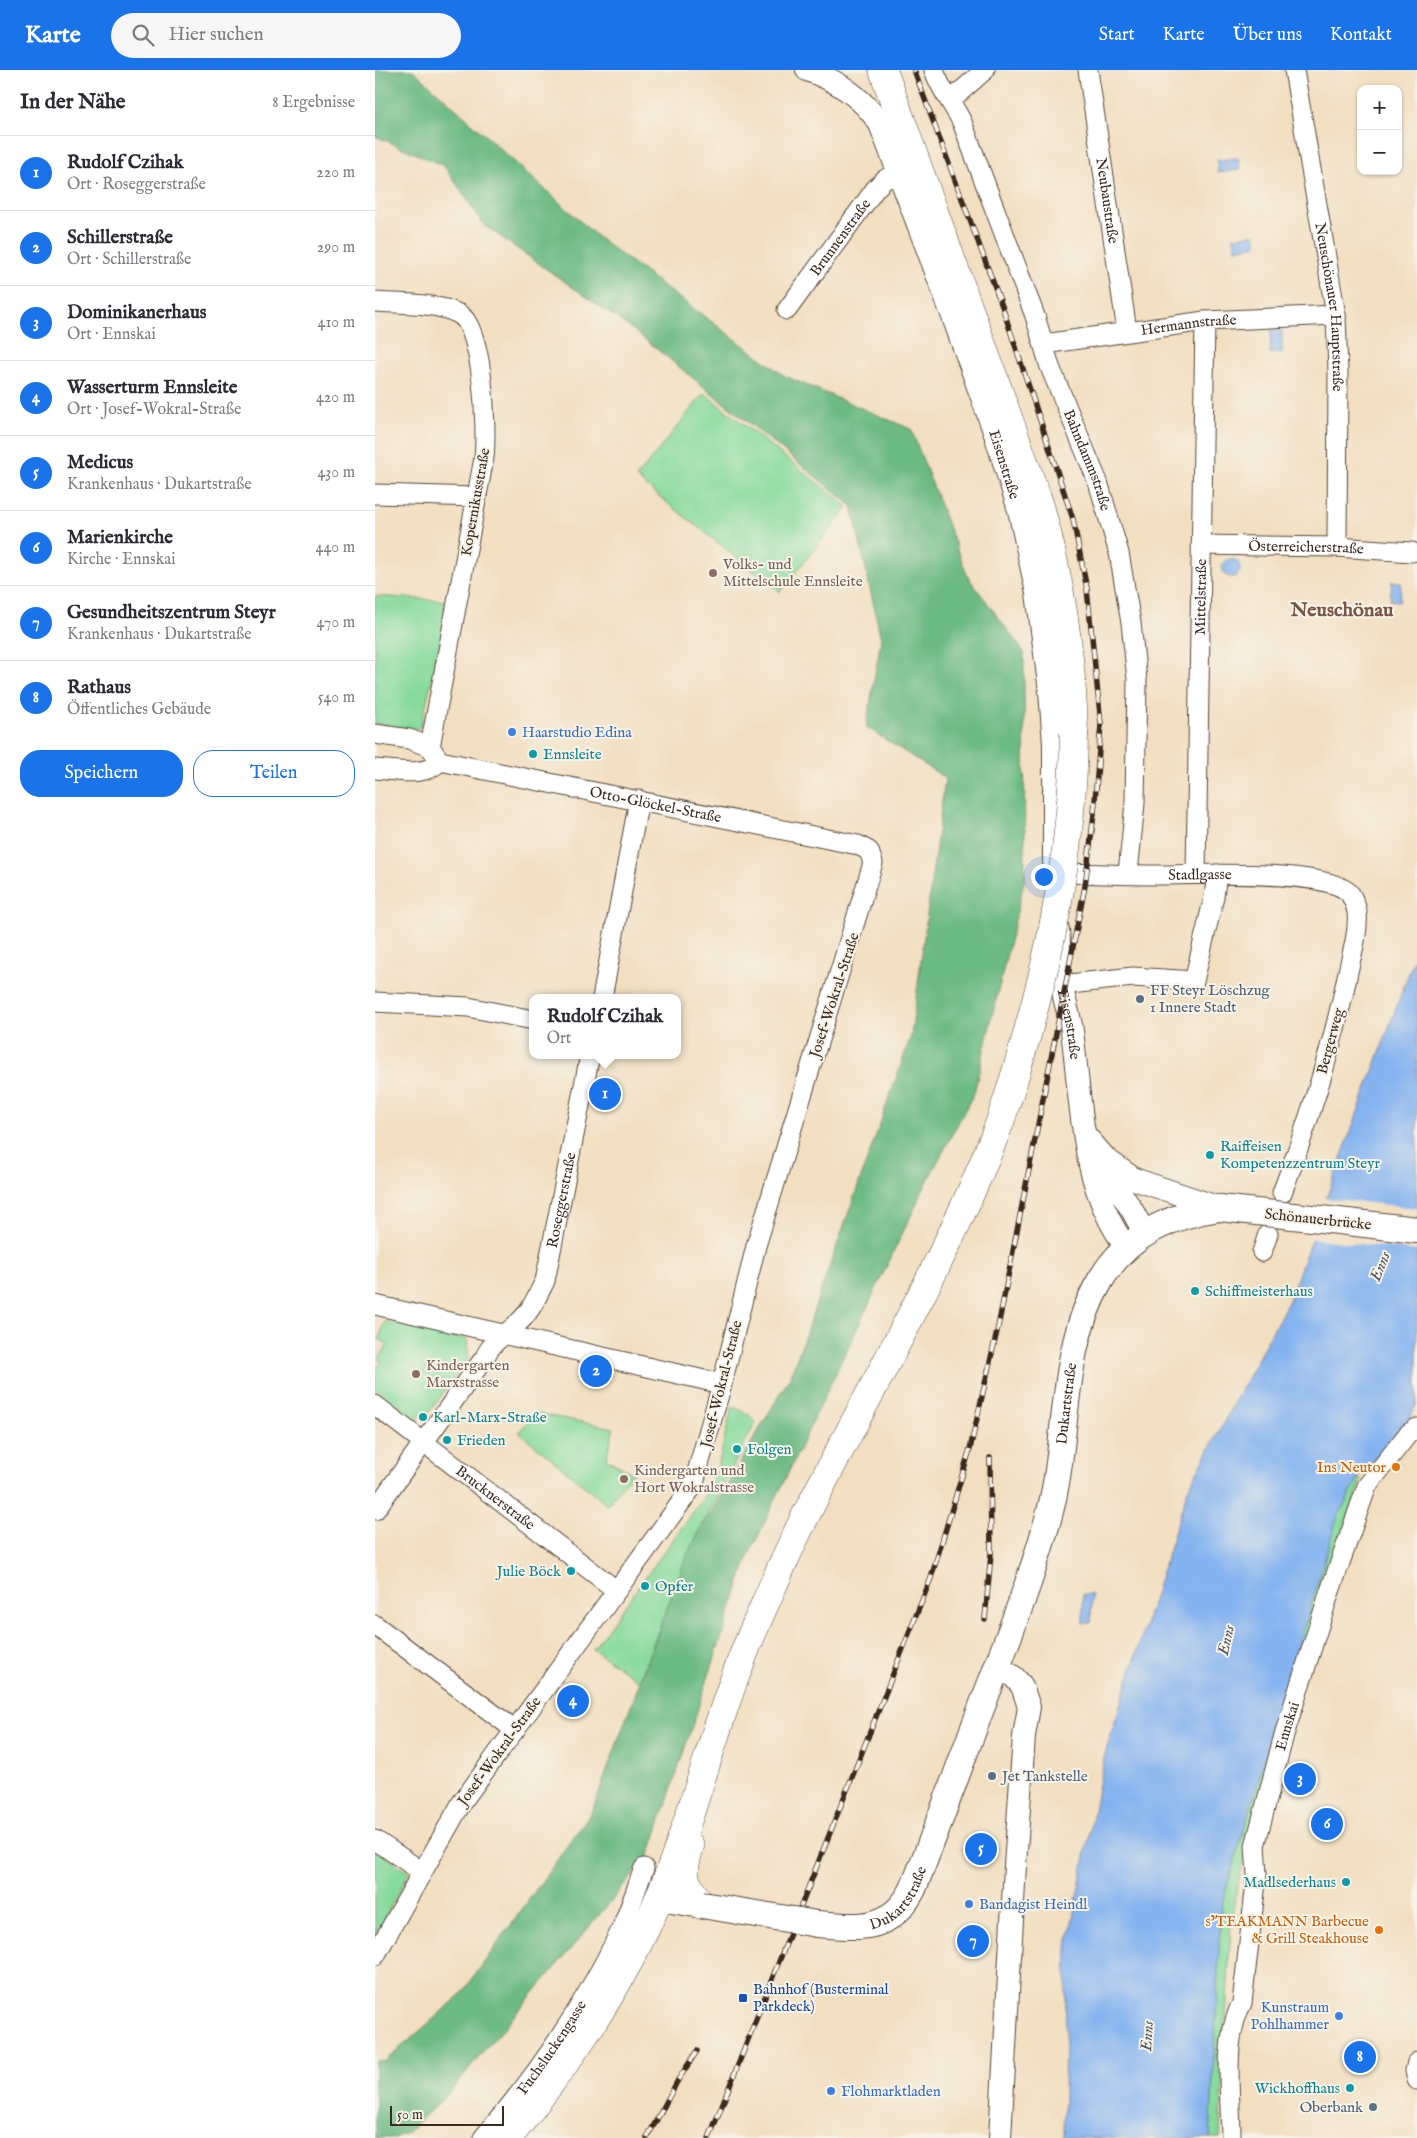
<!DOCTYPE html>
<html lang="de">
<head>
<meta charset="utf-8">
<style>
	:root { --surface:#fff; --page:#f7f7f7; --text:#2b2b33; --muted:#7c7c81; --line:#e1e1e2; --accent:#1a73e8 }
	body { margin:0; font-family:"IM FELL English",serif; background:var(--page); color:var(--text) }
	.controls { position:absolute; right:15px; top:15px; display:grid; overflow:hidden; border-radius:10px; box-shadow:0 1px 4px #0004 }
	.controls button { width:45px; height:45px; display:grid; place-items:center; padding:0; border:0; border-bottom:1px solid var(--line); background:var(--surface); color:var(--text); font:25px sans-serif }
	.scale { position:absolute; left:15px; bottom:12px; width:114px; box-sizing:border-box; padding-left:5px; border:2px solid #3b2a1e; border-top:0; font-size:14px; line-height:18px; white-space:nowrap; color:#3b2a1e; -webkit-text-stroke:4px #f7f3e8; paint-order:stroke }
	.you { position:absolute; left:668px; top:806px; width:18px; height:18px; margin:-12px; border:4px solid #fff; border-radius:50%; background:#1a73e8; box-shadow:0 0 0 8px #1a73e833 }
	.badge { display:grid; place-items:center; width:32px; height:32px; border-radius:50%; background:var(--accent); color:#fff; font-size:16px; font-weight:700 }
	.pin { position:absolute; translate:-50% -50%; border:2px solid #fff; box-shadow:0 1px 5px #0006 }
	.popup { position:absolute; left:154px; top:924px; width:152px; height:65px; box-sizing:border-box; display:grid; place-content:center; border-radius:10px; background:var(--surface); filter:drop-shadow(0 1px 4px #0005); font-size:16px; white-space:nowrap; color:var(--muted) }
	.popup b { font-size:19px; color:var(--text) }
	.popup::after { content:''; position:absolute; left:50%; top:100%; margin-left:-10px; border:10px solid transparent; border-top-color:var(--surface) }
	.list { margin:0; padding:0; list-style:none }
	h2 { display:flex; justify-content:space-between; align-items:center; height:65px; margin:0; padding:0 20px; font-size:21px }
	h2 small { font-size:16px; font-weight:400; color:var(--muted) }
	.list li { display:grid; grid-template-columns:32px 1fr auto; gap:15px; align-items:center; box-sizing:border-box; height:75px; padding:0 20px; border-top:1px solid var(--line) }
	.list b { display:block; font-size:19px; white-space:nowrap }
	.list p { margin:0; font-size:16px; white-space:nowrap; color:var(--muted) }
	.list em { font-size:16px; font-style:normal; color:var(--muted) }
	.actions { display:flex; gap:10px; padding:15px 20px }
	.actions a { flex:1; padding:11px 0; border:1px solid var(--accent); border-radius:20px; text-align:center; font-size:18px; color:var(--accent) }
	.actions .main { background:var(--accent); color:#fff }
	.icon { flex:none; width:28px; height:28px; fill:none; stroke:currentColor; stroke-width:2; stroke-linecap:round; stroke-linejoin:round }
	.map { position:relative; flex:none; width:1042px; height:2068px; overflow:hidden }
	header { display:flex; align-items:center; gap:30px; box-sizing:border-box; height:70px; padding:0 25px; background:var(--accent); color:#fff }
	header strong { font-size:24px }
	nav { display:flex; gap:28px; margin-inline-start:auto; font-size:18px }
	.search { width:350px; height:45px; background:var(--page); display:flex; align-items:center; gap:12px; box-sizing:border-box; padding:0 18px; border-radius:28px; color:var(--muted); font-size:19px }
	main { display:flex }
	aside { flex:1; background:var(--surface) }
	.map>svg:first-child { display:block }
</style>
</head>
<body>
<header>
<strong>Karte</strong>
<div class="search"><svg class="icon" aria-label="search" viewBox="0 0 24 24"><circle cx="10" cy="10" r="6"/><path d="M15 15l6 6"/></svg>Hier suchen</div>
<nav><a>Start</a><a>Karte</a><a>Über uns</a><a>Kontakt</a></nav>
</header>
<main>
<aside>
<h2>In der Nähe<small>8 Ergebnisse</small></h2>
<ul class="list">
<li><span class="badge">1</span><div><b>Rudolf Czihak</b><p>Ort · Roseggerstraße</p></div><em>220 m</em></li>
<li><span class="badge">2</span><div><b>Schillerstraße</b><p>Ort · Schillerstraße</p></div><em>290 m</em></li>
<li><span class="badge">3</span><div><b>Dominikanerhaus</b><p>Ort · Ennskai</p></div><em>410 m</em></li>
<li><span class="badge">4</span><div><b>Wasserturm Ennsleite</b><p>Ort · Josef-Wokral-Straße</p></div><em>420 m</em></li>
<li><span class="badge">5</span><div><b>Medicus</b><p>Krankenhaus · Dukartstraße</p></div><em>430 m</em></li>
<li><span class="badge">6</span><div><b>Marienkirche</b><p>Kirche · Ennskai</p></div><em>440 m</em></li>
<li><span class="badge">7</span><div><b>Gesundheitszentrum Steyr</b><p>Krankenhaus · Dukartstraße</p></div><em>470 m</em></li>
<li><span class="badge">8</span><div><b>Rathaus</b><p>Öffentliches Gebäude</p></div><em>540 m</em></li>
</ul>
<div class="actions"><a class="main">Speichern</a><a>Teilen</a></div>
</aside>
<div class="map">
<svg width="1042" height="2068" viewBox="0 0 1042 2068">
	<rect width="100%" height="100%" fill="#f7f3e8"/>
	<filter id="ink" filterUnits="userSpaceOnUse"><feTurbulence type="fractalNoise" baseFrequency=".02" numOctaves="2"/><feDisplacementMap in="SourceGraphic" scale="10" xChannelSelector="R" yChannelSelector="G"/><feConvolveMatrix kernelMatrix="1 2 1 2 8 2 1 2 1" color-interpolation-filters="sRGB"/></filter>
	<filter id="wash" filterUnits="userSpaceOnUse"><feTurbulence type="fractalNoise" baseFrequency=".0096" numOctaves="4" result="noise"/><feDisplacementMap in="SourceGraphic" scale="20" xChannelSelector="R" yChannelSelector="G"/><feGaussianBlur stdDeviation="1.12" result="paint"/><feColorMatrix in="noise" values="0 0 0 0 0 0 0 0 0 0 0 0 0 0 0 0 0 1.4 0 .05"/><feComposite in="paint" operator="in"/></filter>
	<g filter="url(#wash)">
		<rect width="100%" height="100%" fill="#f2dfc1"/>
		<path fill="#86da9c" stroke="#60825d" d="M 329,323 L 473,437 L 405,522 L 261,408 Z
			M 0,526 L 75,531 L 46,656 L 42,659 L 0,654 Z
			M 10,1251 L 92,1269 L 94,1289 L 54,1342 L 50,1340 L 42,1351 L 0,1319 L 0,1298 L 7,1292 L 3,1289 L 13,1275 L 4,1269 Z
			M 357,1336 L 373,1344 L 381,1352 L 313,1483 L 264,1611 L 218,1579 L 327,1430 L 342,1401 Z
			M 160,1343 L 239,1358 L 231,1389 L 258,1403 L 232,1435 L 144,1362 Z
			M 983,1409 L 986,1410 L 904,1670 L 863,1813 L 856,1852 L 845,2068 L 835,2068 L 846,1836 L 962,1448 Z
			M 0,1778 L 34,1803 L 0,1866 Z"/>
		<path fill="#6cba84" stroke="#547251" d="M 0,0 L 38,0 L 225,169 L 410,306 L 536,359 L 593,507 L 649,582 L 650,808 L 599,1023 L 553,1110 L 374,1485 L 274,1786 L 74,2023 L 33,2062 L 20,2068 L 0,2068 L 0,1991 L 9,1992 L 86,1925 L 217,1741 L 313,1482 L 416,1305 L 536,966 L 570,708 L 491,657 L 506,569 L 477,436 L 257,259 L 110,156 L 69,96 L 0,66 Z"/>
		<path fill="#84b3ef" stroke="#606e86" d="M 863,88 L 865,100 L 843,103 L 842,90 Z
			M 880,164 L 882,175 L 860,179 L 859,167 Z
			M 896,260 L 907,260 L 907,283 L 895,283 Z
			M847 498a9 9 0 1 1 18 0a9 9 0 1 1-18 0Z
			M 1017,511 L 1026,512 L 1025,531 L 1015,530 Z
			M 1042,881 L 1042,1333 L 1034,1350 L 983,1409 L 962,1448 L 846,1836 L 835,2068 L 688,2068 L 692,1878 L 730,1684 L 813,1419 L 914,1230 Z
			M 708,1524 L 717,1525 L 716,1553 L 708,1553 Z"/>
		<path fill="#f2dfc1" d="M 949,1128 L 1042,1138 L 1042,1181 L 934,1168 Z"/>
	</g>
	<g filter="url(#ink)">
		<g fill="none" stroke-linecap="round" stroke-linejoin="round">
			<defs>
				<g id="minor">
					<path id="s1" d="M 559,0 C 565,19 578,34 587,52 L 660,246 L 675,297 L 723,412 L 744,483 L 756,553 L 762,610 L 760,733 L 753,803"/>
					<path id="s2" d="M 713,0 L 752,261"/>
					<path id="s3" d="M 919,0 L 961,245 L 963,302 L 962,477"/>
					<path d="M 576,30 L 610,0"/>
					<path d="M 0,232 C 26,234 60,232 84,244 C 109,258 112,361 109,388 L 55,677"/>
					<path id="s4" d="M 412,240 L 501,118 L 509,110 L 524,101"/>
					<path id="s5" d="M 669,274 L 830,251 L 961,245"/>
					<path d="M 0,424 L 102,427"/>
					<path id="s6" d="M 826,475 L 962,477 L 1037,482"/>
					<path id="s7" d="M 0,664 L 34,669 L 55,677 L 65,691 L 483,775 L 494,781 L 498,793 L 381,1176 L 347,1314 L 318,1416 L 87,1732 L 0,1886"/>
					<path d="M 0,699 C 21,700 50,708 65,691"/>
					<path id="s8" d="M 679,803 C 713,803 747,805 781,805 C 817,805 954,798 975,824 C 978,829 981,836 982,842 C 984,861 977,883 973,902 C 958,977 934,1051 907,1123"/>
					<path id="s9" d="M 821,803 L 830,251"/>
					<path d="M 686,915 L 758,907 L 819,911 L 839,827 L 842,804"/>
					<path d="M 227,928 L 264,730"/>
					<path d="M 0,932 L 93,937 L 158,950"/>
					<path d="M 887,1182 L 893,1164"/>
					<path d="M 0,1235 L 347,1314"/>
					<path id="s10" d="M 0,1335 L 241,1520"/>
					<path id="s11" d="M 0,1440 L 110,1287 C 117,1271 130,1265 142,1254 C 156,1242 162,1226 170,1211 L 215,985"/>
					<path d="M 0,1555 L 140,1660"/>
					<path d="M 0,1770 L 46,1801"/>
					<path d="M 1042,1992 L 1040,2001 L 1042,2010"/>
					<path id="s12" d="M 108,2068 C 162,2006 209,1936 245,1862 C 254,1842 261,1819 269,1798"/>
					<path id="s13" d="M 856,2068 C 856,2027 847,1970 867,1933 L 882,1804 L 880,1776 L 909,1665 L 954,1524 L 992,1416 L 1033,1364 L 1042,1358"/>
				</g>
				<g id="tertiary">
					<path id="s14" d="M 432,0 C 462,10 487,27 505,54 L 577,244 L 619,361 L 644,440 L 662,523 L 675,621 L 679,675 L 679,792"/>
					<path id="s15" d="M 683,859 C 685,878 683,898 687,916 C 689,931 695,946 697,961 C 707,1035 705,1114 751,1177"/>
					<path d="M 710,1065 L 731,1089 L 759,1109 L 845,1138"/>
					<path d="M 724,1090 L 757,1140 L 770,1164"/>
					<path d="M 622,1596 L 639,1607 L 647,1616 L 654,1637 L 649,1666 L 640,1796 L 625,2068"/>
				</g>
				<g id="secondary">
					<path d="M 955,1150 L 1042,1160"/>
					<path d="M 284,1828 L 327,1835"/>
					<path id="s16" d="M 442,1854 C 484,1857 515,1863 538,1819 C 563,1757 585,1694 609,1631 C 632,1571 656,1511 673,1449 C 695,1372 683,1282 725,1211 C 751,1166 795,1145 845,1138"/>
				</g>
				<path id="primary" d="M 508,0 L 665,436 C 686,511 697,586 699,663
					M 315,1776 C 306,1805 308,1812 327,1835
					M 133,2068 C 192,1994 248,1916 284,1828 C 321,1740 341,1647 379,1559 C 397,1518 415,1475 436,1435 C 501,1309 574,1185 625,1052"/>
			</defs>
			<use href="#minor" stroke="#564536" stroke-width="21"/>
			<use href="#tertiary" stroke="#564536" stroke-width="24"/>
			<use href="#secondary" stroke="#564536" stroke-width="28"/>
			<use href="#primary" stroke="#564536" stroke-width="29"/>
			<use href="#minor" stroke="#fff" stroke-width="19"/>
			<use href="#tertiary" stroke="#fff" stroke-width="22"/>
			<use href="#secondary" stroke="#fff" stroke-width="26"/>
			<use href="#primary" stroke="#fff" stroke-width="28"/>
			<defs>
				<path id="rail" d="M 610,1549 L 616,1484 L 615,1388
					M 272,2068 L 303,2010 L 322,1981
					M 334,2068 L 556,1508 L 595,1379 L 623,1257 L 710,816 L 719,744 L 726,654 L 712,519 L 698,449 L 627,236 L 539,0"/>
			</defs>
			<use href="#rail" stroke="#3b2a1e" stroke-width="5.5"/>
			<use href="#rail" stroke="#f7f3e8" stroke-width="4" stroke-dasharray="11" stroke-linecap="butt"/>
			<defs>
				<path id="secondary-bridge" d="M 845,1138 L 955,1150
					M 327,1835 L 442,1854"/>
				<path id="primary-bridge" d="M 625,1052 C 667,926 698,797 699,663"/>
			</defs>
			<use href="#secondary-bridge" stroke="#564536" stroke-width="28" stroke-linecap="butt"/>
			<use href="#primary-bridge" stroke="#564536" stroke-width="29" stroke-linecap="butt"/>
			<use href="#secondary-bridge" stroke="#fff" stroke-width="26"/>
			<use href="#primary-bridge" stroke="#fff" stroke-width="28"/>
		</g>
	</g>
	<g fill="#8d6e63" stroke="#f7f3e8" stroke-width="2">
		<circle cx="338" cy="503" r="5"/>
		<circle cx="41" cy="1304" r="5"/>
		<circle cx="249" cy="1409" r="5"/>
	</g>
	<g fill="#3f7fe0" stroke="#f7f3e8" stroke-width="2">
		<circle cx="137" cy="662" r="5"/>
		<circle cx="594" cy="1834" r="5"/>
		<circle cx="964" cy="1946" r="5"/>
		<circle cx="456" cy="2021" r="5"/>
	</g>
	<g fill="#0f9aa8" stroke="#f7f3e8" stroke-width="2">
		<circle cx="158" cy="684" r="5"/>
		<circle cx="835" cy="1085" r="5"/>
		<circle cx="820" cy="1221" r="5"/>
		<circle cx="48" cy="1347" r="5"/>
		<circle cx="72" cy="1370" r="5"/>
		<circle cx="362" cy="1379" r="5"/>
		<circle cx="196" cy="1501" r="5"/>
		<circle cx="270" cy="1516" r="5"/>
		<circle cx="971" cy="1812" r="5"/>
		<circle cx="975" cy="2018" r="5"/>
	</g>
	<g fill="#5c6f8a" stroke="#f7f3e8" stroke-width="2">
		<circle cx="765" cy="929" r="5"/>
		<circle cx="617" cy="1706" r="5"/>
		<circle cx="998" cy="2037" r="5"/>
	</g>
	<g fill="#e8710a" stroke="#f7f3e8" stroke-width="2">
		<circle cx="1021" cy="1397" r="5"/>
		<circle cx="1004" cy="1860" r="5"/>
	</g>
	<rect fill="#1a4fb4" stroke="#f7f3e8" stroke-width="2" x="363" y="1923" width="10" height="10" rx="2.5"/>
	<g text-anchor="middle" stroke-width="4" stroke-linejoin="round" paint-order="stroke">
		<g font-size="15" fill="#3b2a1e" stroke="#f7f3e8">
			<text dy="5" stroke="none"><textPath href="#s2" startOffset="132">Neubaustraße</textPath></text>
			<text dy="5" stroke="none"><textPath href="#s4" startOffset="90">Brunnenstraße</textPath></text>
			<text dy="5" stroke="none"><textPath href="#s3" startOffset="240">Neuschönauer Hauptstraße</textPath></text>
			<text dy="5" stroke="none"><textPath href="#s5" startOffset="146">Hermannstraße</textPath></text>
			<text dy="5" stroke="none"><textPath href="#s1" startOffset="420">Bahndammstraße</textPath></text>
			<text dy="5" stroke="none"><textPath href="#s14" startOffset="455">Eisenstraße</textPath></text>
			<text transform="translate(100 432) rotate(-80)" y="5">Kopernikusstraße</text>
			<text dy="5" stroke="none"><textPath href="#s6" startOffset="105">Österreicherstraße</textPath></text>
			<text dy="5" stroke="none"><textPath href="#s9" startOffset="276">Mittelstraße</textPath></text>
			<text dy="5" stroke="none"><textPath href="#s7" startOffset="294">Otto-Glöckel-Straße</textPath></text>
			<text dy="5" stroke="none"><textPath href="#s8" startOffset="146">Stadlgasse</textPath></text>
			<text transform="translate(459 925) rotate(-72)" y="5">Josef-Wokral-Straße</text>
			<text dy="5" stroke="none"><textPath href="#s15" startOffset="96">Eisenstraße</textPath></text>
			<text transform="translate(955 971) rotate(-75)" y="5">Bergerweg</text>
			<text dy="5" stroke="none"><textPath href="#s11" startOffset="369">Roseggerstraße</textPath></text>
			<text transform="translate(943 1149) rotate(6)" y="5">Schönauerbrücke</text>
			<text transform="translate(346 1314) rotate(-76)" y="5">Josef-Wokral-Straße</text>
			<text dy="5" stroke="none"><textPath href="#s16" startOffset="622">Dukartstraße</textPath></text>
			<text dy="5" stroke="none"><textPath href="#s10" startOffset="152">Brucknerstraße</textPath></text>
			<text dy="5" stroke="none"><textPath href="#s13" startOffset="419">Ennskai</textPath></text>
			<text transform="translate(124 1681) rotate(-54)" y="5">Josef-Wokral-Straße</text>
			<text dy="5" stroke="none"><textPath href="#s16" startOffset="94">Dukartstraße</textPath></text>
			<text dy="5" stroke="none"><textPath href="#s12" startOffset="114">Fuchsluckengasse</textPath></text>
		</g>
		<g font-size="15" fill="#785e54" stroke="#f7f3e8" text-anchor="start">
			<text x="348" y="499">Volks- und<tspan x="348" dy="17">Mittelschule Ennsleite</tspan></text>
			<text x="51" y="1300">Kindergarten<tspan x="51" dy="17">Marxstrasse</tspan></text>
			<text x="259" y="1405">Kindergarten und<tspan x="259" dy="17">Hort Wokralstrasse</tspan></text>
		</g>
		<g font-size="15" fill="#366cbe" stroke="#f7f3e8" text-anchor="start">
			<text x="147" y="667">Haarstudio Edina</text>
			<text x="604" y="1839">Bandagist Heindl</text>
			<text x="954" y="1942" text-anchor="end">Kunstraum<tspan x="954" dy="17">Pohlhammer</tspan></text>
			<text x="466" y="2026">Flohmarktladen</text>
		</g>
		<g font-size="15" fill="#0d838f" stroke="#f7f3e8" text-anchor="start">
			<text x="168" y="689">Ennsleite</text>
			<text x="845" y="1081">Raiffeisen<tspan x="845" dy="17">Kompetenzzentrum Steyr</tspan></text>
			<text x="830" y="1226">Schiffmeisterhaus</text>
			<text x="58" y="1352">Karl-Marx-Straße</text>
			<text x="82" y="1375">Frieden</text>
			<text x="372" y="1384">Folgen</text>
			<text x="186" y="1506" text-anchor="end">Julie Böck</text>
			<text x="280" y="1521">Opfer</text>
			<text x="961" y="1817" text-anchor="end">Madlsederhaus</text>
			<text x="965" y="2023" text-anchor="end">Wickhoffhaus</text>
		</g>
		<g font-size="15" fill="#4e5e75" stroke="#f7f3e8" text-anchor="start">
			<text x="775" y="925">FF Steyr Löschzug<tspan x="775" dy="17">1 Innere Stadt</tspan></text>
			<text x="627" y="1711">Jet Tankstelle</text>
			<text x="988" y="2042" text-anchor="end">Oberbank</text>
		</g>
		<g font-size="15" fill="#c56008" stroke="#f7f3e8" text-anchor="end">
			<text x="1011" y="1402">Ins Neutor</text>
			<text x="994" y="1856">s’TEAKMANN Barbecue<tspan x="994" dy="17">&amp; Grill Steakhouse</tspan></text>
		</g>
		<g font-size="15" fill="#164399" stroke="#f7f3e8" text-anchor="start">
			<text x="378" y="1924">Bahnhof (Busterminal<tspan x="378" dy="17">Parkdeck)</tspan></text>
		</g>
		<g font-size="16" font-style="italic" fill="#51535d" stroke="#f7f3e8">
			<text transform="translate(1004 1196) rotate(-68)" y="6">Enns</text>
			<text transform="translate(850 1570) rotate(-77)" y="6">Enns</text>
			<text transform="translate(771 1966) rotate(-86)" y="6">Enns</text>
		</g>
		<g font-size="20" font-weight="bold" fill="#7a5546" stroke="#f7f3e8">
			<text x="967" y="546">Neuschönau</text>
		</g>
	</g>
</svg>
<div class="controls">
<button>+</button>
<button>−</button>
</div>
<div class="scale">50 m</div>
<div class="you"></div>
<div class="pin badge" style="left:230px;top:1024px">1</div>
<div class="popup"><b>Rudolf Czihak</b>Ort</div>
<div class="pin badge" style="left:221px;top:1301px">2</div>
<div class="pin badge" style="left:925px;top:1709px">3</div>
<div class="pin badge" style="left:198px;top:1631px">4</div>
<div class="pin badge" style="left:606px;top:1779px">5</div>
<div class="pin badge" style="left:952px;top:1754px">6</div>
<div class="pin badge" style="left:598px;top:1871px">7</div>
<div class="pin badge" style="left:985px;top:1987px">8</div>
</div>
</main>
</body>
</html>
